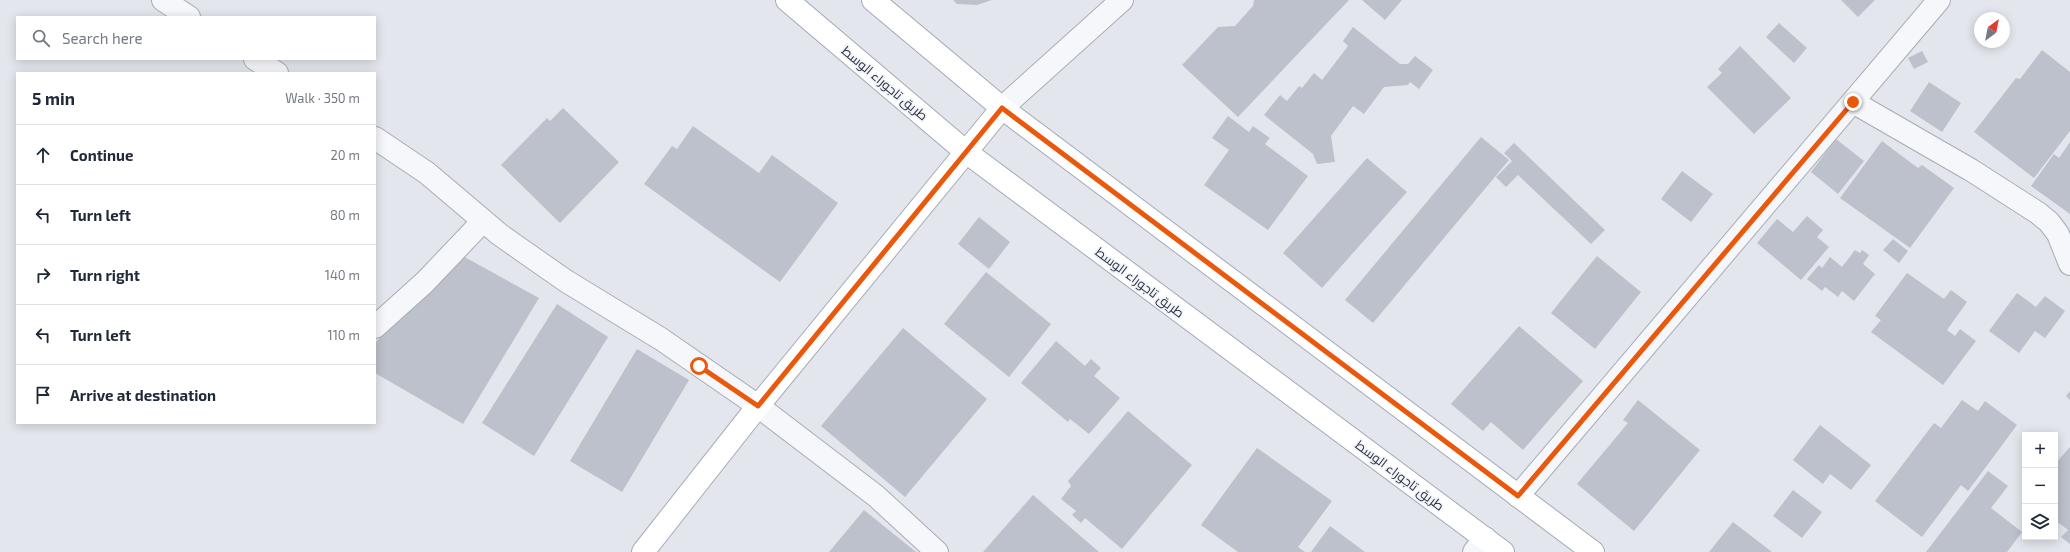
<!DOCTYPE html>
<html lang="en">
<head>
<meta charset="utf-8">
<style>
	:root { --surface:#fff; --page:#f6f6f7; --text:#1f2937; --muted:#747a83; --line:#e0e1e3 }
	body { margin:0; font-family:"Exo 2",Cairo,sans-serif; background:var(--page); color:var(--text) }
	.controls { position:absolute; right:12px; bottom:12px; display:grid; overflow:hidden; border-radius:0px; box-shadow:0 2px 10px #0003 }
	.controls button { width:36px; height:36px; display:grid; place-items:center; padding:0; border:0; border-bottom:1px solid var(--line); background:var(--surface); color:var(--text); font:20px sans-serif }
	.compass { position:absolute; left:1974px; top:12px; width:36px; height:36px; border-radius:50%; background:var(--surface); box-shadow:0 2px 10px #0003; rotate:32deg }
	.stop { position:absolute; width:12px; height:12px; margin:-9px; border:3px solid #ea580c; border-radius:50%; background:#fff }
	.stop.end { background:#ea580c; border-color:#fff; box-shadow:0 1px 4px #0008 }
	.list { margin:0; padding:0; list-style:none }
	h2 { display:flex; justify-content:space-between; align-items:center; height:52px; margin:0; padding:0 16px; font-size:17px }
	h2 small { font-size:13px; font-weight:400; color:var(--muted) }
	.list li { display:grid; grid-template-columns:26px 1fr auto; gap:12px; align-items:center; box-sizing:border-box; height:60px; padding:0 16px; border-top:1px solid var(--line) }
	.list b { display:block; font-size:15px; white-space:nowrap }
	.list em { font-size:13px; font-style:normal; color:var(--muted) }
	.icon { flex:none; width:22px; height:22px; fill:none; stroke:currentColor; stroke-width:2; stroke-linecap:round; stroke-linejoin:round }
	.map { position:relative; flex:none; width:2070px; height:552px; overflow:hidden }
	.search { position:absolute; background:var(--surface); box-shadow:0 2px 10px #0003; left:16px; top:16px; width:360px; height:44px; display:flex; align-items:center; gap:10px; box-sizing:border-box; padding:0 14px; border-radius:0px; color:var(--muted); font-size:15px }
	.panel { position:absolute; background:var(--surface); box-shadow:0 2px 10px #0003; left:16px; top:72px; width:360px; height:352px; border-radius:0px }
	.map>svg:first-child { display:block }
</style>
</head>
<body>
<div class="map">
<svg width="2070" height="552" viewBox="0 0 2070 552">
	<rect width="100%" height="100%" fill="#e3e6ec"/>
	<path fill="#bdc1cc" d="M 953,0 L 992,0 L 977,5 L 957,4 Z
		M 1254,0 L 1349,0 L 1238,117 L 1182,65 L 1218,27 L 1235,26 L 1253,6 Z
		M 1362,0 L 1402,0 L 1385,20 Z
		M 1841,0 L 1875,0 L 1858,17 Z
		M 1779,23 L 1807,48 L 1794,63 L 1766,37 Z
		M 1353,27 L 1400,64 L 1408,64 L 1415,56 L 1433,70 L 1419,89 L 1410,82 L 1408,85 L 1384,87 L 1364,114 L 1353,106 L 1331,136 L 1335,162 L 1317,164 L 1313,154 L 1264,115 L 1280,95 L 1287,101 L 1299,86 L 1302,88 L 1314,73 L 1322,80 L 1348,46 L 1343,41 Z
		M 1740,46 L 1791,98 L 1754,134 L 1707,87 L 1722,73 L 1718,69 Z
		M 2042,50 L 2070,72 L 2070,131 L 2034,178 L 1974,132 L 2016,78 L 2020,79 Z
		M 1922,51 L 1928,62 L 1914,69 L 1908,58 Z
		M 1929,82 L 1961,103 L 1942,132 L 1910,111 Z
		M 563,108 L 619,162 L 560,223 L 501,165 L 547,118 L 550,121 Z
		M 1228,116 L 1249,132 L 1253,126 L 1270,138 L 1265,144 L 1308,176 L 1268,230 L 1204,185 L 1229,150 L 1212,138 Z
		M 693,126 L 759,173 L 772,155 L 838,203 L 780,282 L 644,184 L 672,146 L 677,149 Z
		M 1481,137 L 1509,160 L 1373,323 L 1345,300 Z
		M 1836,139 L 1864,161 L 1838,194 L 1811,172 Z
		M 1882,141 L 1918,168 L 1922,165 L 1954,188 L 1910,248 L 1840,198 Z
		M 2070,142 L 2070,214 L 2031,186 L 2054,154 L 2059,158 Z
		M 1514,143 L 1605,230 L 1591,244 L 1518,175 L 1506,187 L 1496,177 L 1512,161 L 1504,153 Z
		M 1367,158 L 1407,192 L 1322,288 L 1283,253 Z
		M 1682,171 L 1713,194 L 1691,222 L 1661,199 Z
		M 1807,216 L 1823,230 L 1817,237 L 1829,247 L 1801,280 L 1757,243 L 1777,219 L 1793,232 Z
		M 979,217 L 1010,242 L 989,269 L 958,244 Z
		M 1893,239 L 1908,251 L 1899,263 L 1883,250 Z
		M 1855,250 L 1860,253 L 1862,250 L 1869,255 L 1863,264 L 1875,274 L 1854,301 L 1842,291 L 1838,297 L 1825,287 L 1822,291 L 1807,279 L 1819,265 L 1822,268 L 1830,257 L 1842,267 Z
		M 461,255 L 539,298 L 463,424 L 375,373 L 375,343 Z
		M 1597,256 L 1641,292 L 1595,349 L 1551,313 Z
		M 986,272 L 1051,324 L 1009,377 L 944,324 Z
		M 1907,273 L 1944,299 L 1951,290 L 1967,302 L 1947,330 L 1955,336 L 1960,329 L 1976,341 L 1943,385 L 1871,332 L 1881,320 L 1875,316 Z
		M 2017,293 L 2036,307 L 2045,296 L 2065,311 L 2045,338 L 2035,331 L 2019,353 L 1989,331 Z
		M 557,304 L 608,337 L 534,456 L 482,423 Z
		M 1519,326 L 1583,381 L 1523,450 L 1491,422 L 1483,431 L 1451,404 Z
		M 903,328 L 987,399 L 905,497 L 821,426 Z
		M 1056,341 L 1085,366 L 1091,359 L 1101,368 L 1094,376 L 1120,398 L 1089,434 L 1070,419 L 1068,422 L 1021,383 Z
		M 637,349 L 689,380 L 622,492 L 570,461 Z
		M 2070,391 L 2070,400 L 2066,396 Z
		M 1638,400 L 1700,450 L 1634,531 L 1577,484 L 1628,423 L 1623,420 Z
		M 1962,400 L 1978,411 L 1985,401 L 2017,425 L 1968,491 L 1961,485 L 1922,537 L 1875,501 L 1934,423 L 1941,428 Z
		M 1128,411 L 1192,465 L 1122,549 L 1085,518 L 1081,523 L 1072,515 L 1076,511 L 1061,499 L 1071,486 L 1068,481 Z
		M 1820,425 L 1871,465 L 1851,490 L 1830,474 L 1823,484 L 1793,460 Z
		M 2070,447 L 2070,544 L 2061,537 L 2068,530 L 2055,520 L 2055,464 Z
		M 1257,448 L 1332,501 L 1298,547 L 1305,552 L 1238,552 L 1201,525 Z
		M 1988,471 L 2008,486 L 1991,508 L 2022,532 L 2007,552 L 1926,552 Z
		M 1793,490 L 1822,512 L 1802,538 L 1773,516 Z
		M 1033,495 L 1099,552 L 983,552 Z
		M 864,510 L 916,552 L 829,552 Z
		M 1733,522 L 1772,552 L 1709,552 Z
		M 1330,526 L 1365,552 L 1311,552 Z"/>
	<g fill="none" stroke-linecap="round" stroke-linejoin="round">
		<defs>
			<path id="street" d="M 163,0 L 189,17
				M 255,59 L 277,73
				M 1853,102 L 1971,170 L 2038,213 L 2049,222 L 2058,234 L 2070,264
				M 1002,108 L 1122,0
				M 375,138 L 427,173 L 499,234 L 523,251 L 566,281 L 661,339 L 758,406 L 876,496 L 937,552
				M 375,327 L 425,282 L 483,221
				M 1518,496 L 1939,0
				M 1474,552 L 1485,538"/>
			<path id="secondary" d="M 643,552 L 758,406 L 1002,108"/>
			<path id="primary" d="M 787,0 L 966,152 L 1503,552
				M 873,0 L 1002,108 L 1593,552"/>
		</defs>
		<use href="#street" stroke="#a8acb7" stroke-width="24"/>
		<use href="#secondary" stroke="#a8acb7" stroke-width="24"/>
		<use href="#primary" stroke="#a2a9b8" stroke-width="24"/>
		<use href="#street" stroke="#f6f7fa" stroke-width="22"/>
		<use href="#secondary" stroke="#fff" stroke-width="22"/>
		<use href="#primary" stroke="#fff" stroke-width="22"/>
	</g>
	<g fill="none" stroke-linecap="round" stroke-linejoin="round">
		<path stroke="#ea580c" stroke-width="5" d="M 699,366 L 758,406 L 1002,108 L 1518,496 L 1853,102"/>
	</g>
	<g text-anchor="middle" stroke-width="3.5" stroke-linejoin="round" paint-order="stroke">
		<g font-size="13" fill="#2a3245" stroke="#f3f5f9">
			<text transform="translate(885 83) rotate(40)" y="5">طريق تاجوراء الوسط</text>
			<text transform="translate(1140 282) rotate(37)" y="5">طريق تاجوراء الوسط</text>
			<text transform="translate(1400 475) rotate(37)" y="5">طريق تاجوراء الوسط</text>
		</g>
	</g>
</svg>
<div class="controls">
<button>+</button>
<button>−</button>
<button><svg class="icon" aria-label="layers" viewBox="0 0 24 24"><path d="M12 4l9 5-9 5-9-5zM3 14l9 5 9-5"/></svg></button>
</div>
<svg class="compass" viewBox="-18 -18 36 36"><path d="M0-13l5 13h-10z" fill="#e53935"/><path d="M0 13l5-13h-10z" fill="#747a83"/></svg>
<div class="stop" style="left:699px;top:366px"></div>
<div class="stop end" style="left:1853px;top:102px"></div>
<div class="search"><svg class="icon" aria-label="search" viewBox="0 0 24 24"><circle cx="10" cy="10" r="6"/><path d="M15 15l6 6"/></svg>Search here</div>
<section class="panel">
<h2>5 min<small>Walk · 350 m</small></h2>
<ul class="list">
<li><svg class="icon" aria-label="ahead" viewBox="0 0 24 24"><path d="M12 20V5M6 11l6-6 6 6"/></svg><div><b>Continue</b></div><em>20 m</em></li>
<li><svg class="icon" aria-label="left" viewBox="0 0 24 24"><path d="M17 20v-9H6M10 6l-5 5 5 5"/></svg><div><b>Turn left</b></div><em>80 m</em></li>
<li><svg class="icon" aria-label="right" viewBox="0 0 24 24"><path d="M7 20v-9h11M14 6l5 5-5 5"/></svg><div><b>Turn right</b></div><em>140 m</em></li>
<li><svg class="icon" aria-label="left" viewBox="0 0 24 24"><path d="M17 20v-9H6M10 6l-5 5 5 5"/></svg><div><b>Turn left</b></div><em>110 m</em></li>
<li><svg class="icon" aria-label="arrive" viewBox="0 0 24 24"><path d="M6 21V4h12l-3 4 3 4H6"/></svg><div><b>Arrive at destination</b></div></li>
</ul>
</section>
</div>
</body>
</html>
